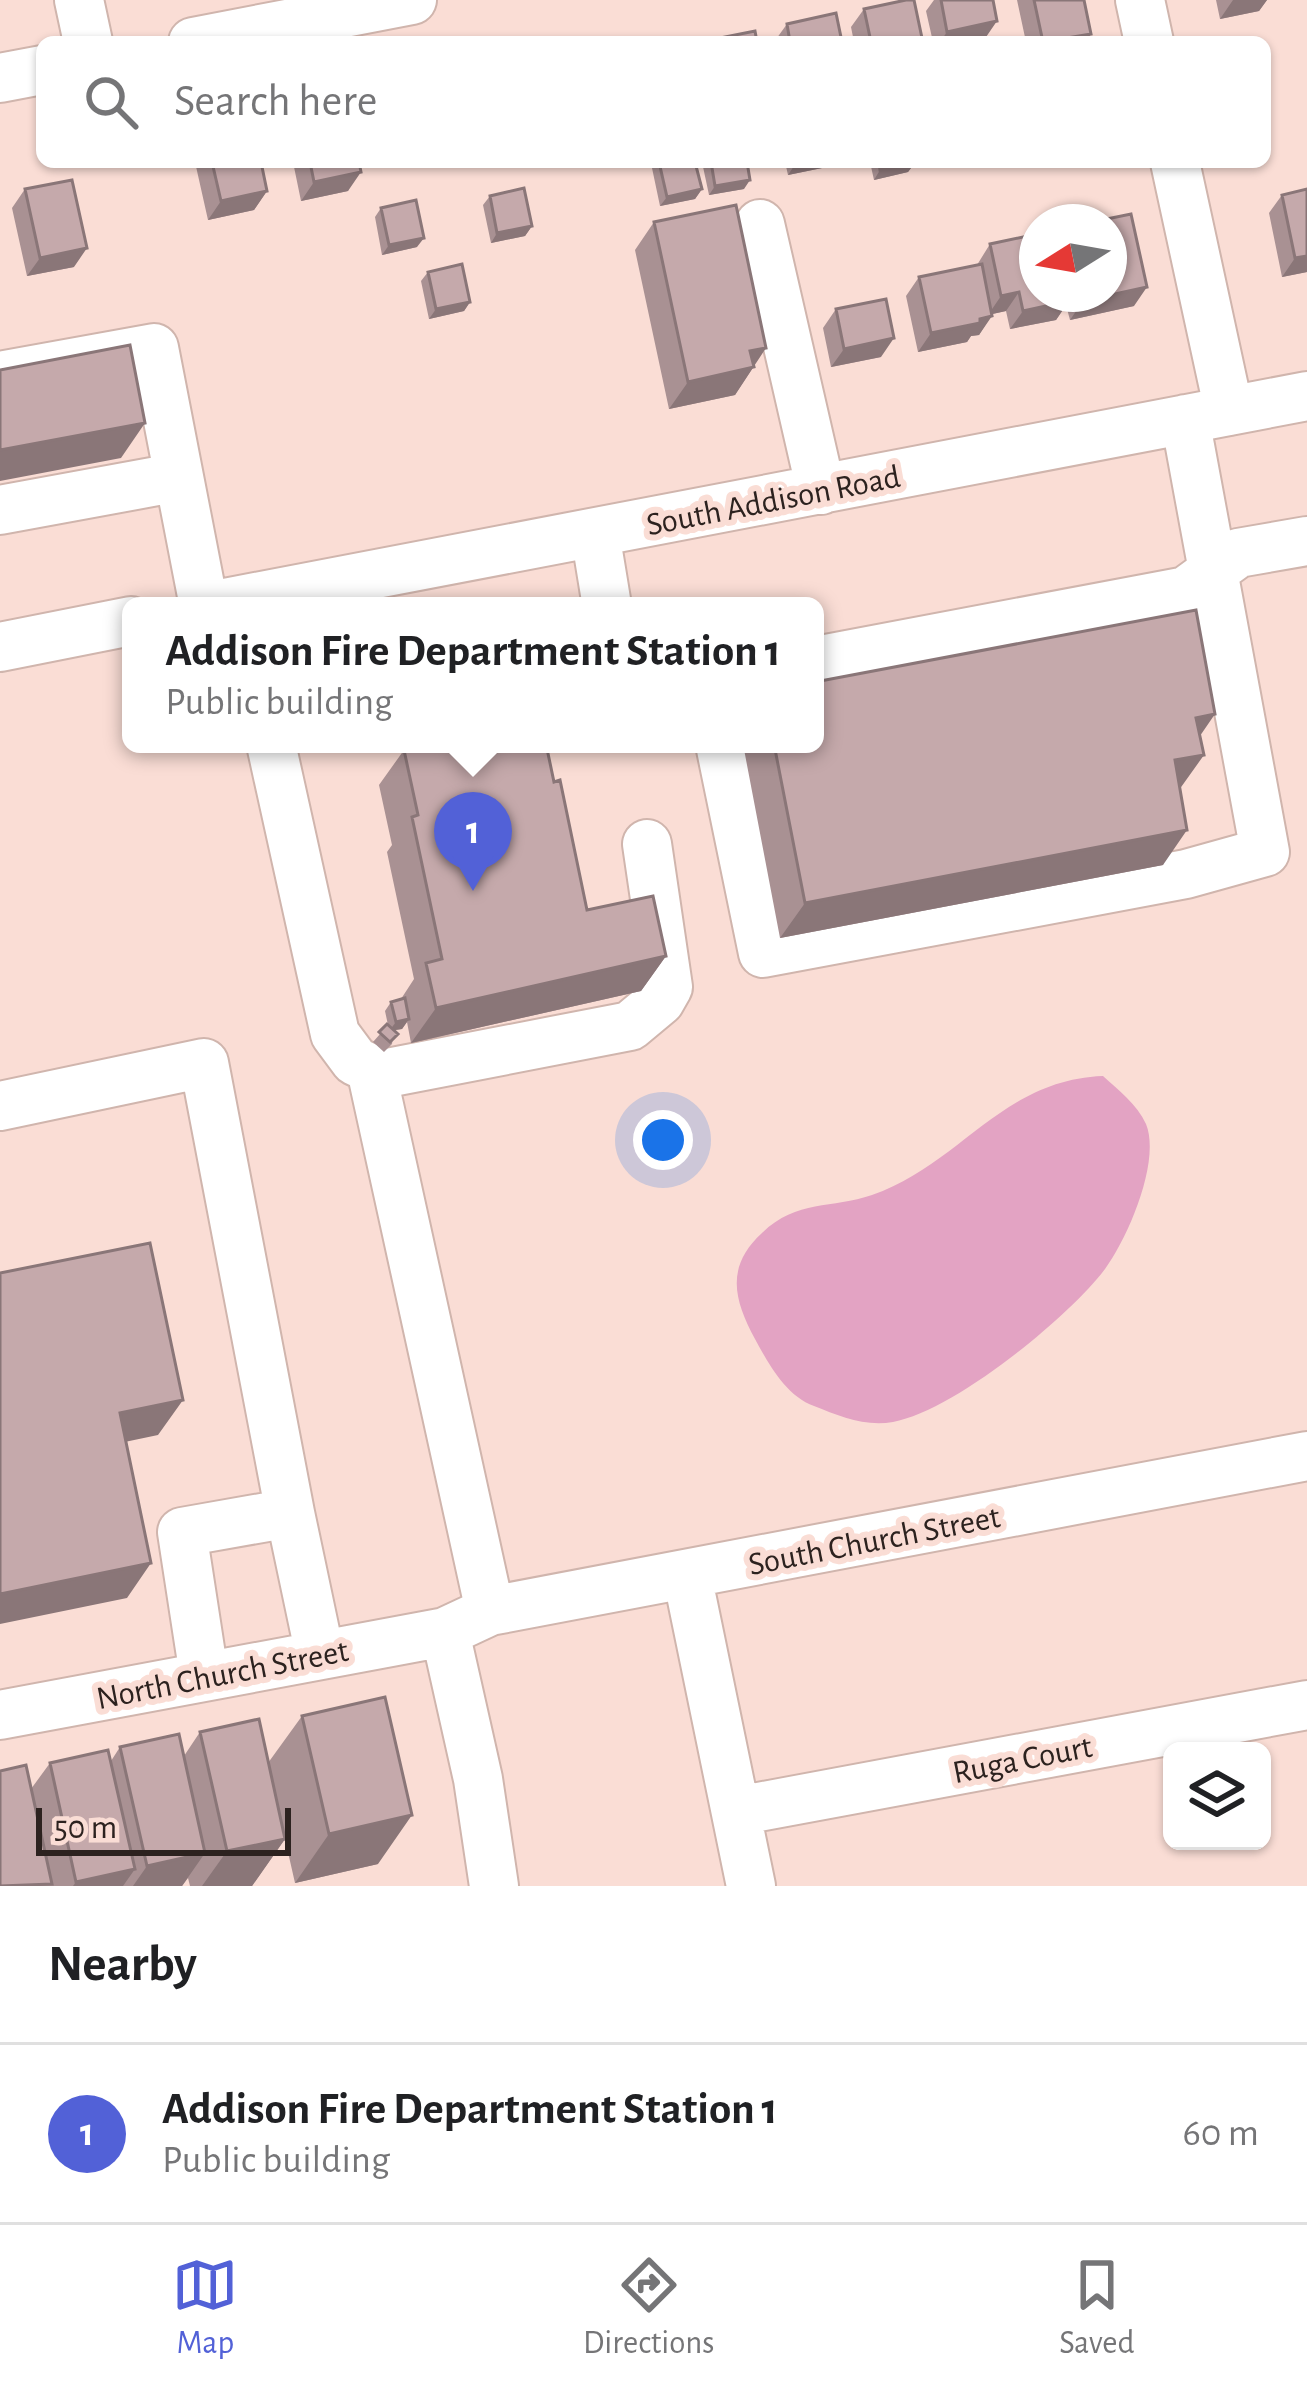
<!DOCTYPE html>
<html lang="en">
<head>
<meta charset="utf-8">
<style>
	:root { --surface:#fff; --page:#f6f6f6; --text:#202124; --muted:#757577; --line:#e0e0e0; --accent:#5261d7 }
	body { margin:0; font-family:"Alegreya Sans",sans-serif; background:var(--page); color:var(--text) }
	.controls { position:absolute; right:36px; bottom:36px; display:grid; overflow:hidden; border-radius:18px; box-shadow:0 3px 9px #0004 }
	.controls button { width:108px; height:108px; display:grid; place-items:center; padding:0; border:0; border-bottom:3px solid var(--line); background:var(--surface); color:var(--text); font:60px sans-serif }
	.compass { position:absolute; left:1019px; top:204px; width:108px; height:108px; border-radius:50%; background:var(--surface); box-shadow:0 3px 9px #0004; rotate:259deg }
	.scale { position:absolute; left:36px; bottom:30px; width:255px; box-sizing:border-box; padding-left:12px; border:6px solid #2c221f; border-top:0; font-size:33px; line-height:42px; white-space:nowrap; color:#2c221f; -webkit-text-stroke:9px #faddd5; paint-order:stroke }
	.you { position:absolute; left:663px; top:1140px; width:42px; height:42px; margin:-30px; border:9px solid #fff; border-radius:50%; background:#1a73e8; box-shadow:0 0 0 18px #1a73e833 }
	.badge { display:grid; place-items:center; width:78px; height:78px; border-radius:50%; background:var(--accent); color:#fff; font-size:39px; font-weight:700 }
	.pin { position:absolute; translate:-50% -99px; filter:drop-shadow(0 3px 6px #0008) }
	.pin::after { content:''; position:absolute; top:63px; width:42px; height:36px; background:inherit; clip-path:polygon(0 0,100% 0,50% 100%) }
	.popup { position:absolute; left:122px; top:597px; width:702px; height:156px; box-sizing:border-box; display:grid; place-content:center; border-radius:18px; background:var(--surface); filter:drop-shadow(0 3px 9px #0005); font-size:39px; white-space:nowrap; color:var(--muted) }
	.popup b { font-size:45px; color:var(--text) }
	.popup::after { content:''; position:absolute; left:50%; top:100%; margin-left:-24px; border:24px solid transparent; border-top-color:var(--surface) }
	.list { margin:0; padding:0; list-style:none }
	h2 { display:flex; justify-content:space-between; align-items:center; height:156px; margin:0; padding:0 48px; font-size:51px }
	h2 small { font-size:39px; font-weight:400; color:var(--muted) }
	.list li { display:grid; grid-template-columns:78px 1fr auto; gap:36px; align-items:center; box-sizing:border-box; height:180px; padding:0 48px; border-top:3px solid var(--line) }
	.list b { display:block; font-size:45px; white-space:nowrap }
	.list p { margin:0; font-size:39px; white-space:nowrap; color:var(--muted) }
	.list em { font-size:39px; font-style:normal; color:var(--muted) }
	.icon { flex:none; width:66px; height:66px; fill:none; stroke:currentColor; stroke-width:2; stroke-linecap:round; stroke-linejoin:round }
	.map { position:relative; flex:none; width:1307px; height:1886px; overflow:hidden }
	.search { position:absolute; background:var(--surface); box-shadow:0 3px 9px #0004; left:36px; right:36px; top:36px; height:132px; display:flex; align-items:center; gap:30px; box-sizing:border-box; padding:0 42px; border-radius:18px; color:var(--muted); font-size:45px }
	.sheet { height:336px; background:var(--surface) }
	nav { display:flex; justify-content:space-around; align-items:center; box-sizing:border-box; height:168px; border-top:3px solid var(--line); background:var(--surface); font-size:33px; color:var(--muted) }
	nav a { display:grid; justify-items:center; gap:6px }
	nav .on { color:var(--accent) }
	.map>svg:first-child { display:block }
</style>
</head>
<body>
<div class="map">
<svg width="1307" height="1886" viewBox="0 0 1307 1886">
	<rect width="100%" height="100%" fill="#faddd5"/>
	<path fill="#e3a3c3" d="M 1103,1076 C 1118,1090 1137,1104 1146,1124 C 1161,1161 1128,1238 1105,1269 C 1068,1318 954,1411 893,1422 C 865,1427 839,1416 814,1406 C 786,1396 768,1363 755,1339 C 734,1300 725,1267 762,1233 C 797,1199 832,1209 872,1195 C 960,1165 1001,1080 1103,1076 Z"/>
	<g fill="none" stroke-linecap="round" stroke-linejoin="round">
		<defs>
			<path id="minor" d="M 79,0 L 88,42
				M 1140,0 L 1149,42
				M 193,42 L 412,0
				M 0,78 L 42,70
				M 1175,162 L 1229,411
				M 760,224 L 821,490
				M 0,376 L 154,348 L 179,477
				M 0,510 L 179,477 L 204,606
				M 595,533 L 607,606
				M 209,606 L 1307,396
				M 0,647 L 131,621
				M 815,661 L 1186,591 L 1238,553 L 1307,541
				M 271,744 L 335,1034 L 355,1061 L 382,1074 L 630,1026 L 660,1001 L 668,987 L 647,844
				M 720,744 L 763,953 L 1186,874 L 1265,852 L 1185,419
				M 371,1069 L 490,1611
				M 0,1106 L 204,1063 L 290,1513
				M 687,1575 L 751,1886
				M 445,1632 L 478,1779 L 494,1886
				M 204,1675 L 182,1532 L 290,1513 L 320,1655
				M 0,1715 L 445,1632 L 490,1611 L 1307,1456
				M 737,1811 L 1307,1705"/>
		</defs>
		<use href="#minor" stroke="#d0b5ad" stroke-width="52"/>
		<use href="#minor" stroke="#fff" stroke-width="48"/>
	</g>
	<path fill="#a99193" d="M 934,0 L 993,0 L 984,40 L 973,42 L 933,42 L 926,11 Z
		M 1017,0 L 1084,0 L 1085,42 L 1026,42 Z
		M 1216,0 L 1267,0 L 1259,11 L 1220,19 Z
		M 864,9 L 919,42 L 854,42 L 851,27 Z
		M 787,24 L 842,42 L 774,42 Z
		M 195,162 L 261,162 L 267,191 L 254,210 L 208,220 Z
		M 293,162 L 359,162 L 348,191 L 301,201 Z
		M 656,162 L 695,162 L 702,189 L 695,199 L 660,206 L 652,168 Z
		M 702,162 L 747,162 L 744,189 L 709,195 Z
		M 785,162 L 827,162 L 822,168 L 788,175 Z
		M 870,162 L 915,162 L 908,172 L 874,180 Z
		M 25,189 L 74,267 L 27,276 L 12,208 Z
		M 1307,189 L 1307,272 L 1282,277 L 1269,213 L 1282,195 Z
		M 490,196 L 532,226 L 525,236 L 491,243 L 483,205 Z
		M 381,208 L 417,247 L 382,255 L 375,217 Z
		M 654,222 L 754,366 L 735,395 L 669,409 L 635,250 Z
		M 990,244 L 1037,294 L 1109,294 L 1134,306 L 1070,320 L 1066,305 L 1056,320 L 1010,329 L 1006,311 L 992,314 L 979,335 L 971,336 L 967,342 L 918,352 L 906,296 L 919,277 L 977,265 Z
		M 428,272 L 470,302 L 464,311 L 429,319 L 421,281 Z
		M 836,309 L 881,357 L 831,367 L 823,328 Z
		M 1200,736 L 1180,789 L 1163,865 L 780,938 L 743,744 Z
		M 404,750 L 554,782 L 587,910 L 666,956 L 641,991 L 411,1043 L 407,1022 L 402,1029 L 394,1030 L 392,1044 L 384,1052 L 373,1042 L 388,1025 L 385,1011 L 391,1002 L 401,999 L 414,979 L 387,852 L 392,845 L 379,785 Z
		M 302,1716 L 378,1864 L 295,1883 L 285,1839 L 252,1886 L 190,1886 L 188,1878 L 182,1886 L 0,1886 L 31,1789 L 50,1763 L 111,1761 L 120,1747 L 184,1756 L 200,1732 L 268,1763 Z"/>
	<path fill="#8a7678" d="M 1233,0 L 1267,0 L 1259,11 L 1220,19 Z
		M 997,21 L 984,40 L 973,42 L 940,42 L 947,32 Z
		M 1091,34 L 1085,42 L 1051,42 Z
		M 813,162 L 827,162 L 822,168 L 788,175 L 794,166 Z
		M 915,163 L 908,172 L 874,180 L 880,170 Z
		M 361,172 L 348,191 L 301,201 L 314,182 Z
		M 750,180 L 744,189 L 709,195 L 715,186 Z
		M 702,189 L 695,199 L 660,206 L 667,197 Z
		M 267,191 L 254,210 L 208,220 L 221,201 Z
		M 532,226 L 525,236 L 491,243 L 497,233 Z
		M 424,238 L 417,247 L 382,255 L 389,245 Z
		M 87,248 L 74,267 L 27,276 L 40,258 Z
		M 1307,256 L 1307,272 L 1282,277 L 1295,258 Z
		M 1147,287 L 1134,306 L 1070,320 L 1083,301 Z
		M 1019,292 L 1006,311 L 988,315 L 1001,296 Z
		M 1069,301 L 1056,320 L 1010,329 L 1023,311 Z
		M 470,302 L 464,311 L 429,319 L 436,309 Z
		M 992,316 L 979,335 L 971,336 L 967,342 L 918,352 L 931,333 Z
		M 894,338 L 881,357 L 831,367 L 844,349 Z
		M 766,348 L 735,395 L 669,409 L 688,382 L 750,351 Z
		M 145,423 L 121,458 L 0,481 L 0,450 Z
		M 1215,714 L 1191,749 L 1196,718 Z
		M 1204,755 L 1179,790 L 1175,760 Z
		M 1187,830 L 1163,865 L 780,938 L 805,903 Z
		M 666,956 L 641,991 L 411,1043 L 436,1008 Z
		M 409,1019 L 402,1029 L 389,1031 L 396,1022 Z
		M 183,1400 L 158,1435 L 96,1448 L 120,1413 Z
		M 151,1563 L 127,1598 L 0,1624 L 0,1594 Z
		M 412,1815 L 378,1864 L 295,1883 L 329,1834 Z
		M 285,1839 L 252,1886 L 202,1886 L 227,1851 Z
		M 205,1853 L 182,1886 L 133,1886 L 147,1866 Z
		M 135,1869 L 123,1886 L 73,1886 L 76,1882 Z"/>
	<path fill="#c5a9ab" stroke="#8a7678" stroke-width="3" d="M 906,0 L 914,0 L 922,38 L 902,42 L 871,42 L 864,9 Z
		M 941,0 L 993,0 L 997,21 L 947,32 Z
		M 1034,0 L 1084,0 L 1091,34 L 1043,42 Z
		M 836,13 L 842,42 L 790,42 L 787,24 Z
		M 755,31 L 757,42 L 705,42 L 705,41 Z
		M 212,162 L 261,162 L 267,191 L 221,201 Z
		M 310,162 L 359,162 L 361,172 L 314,182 Z
		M 659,162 L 695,162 L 702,189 L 667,197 Z
		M 711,162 L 747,162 L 750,180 L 715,186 Z
		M 879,162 L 915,162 L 915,163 L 880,170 Z
		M 72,180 L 87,248 L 40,258 L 25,189 Z
		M 524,188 L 532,226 L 497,233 L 490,196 Z
		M 1307,189 L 1307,256 L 1295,258 L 1282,195 Z
		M 416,200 L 424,238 L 389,245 L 381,208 Z
		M 736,205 L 766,348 L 750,351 L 754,367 L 688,382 L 654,222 Z
		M 1131,214 L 1147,287 L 1083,301 L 1081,294 L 1109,294 L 1109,222 L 1092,222 Z
		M 1037,234 L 1037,294 L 1068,294 L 1069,301 L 1023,311 L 1019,292 L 1001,296 L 990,244 Z
		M 462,264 L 470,302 L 436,309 L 428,272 Z
		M 982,264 L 992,316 L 980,319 L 980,323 L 931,333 L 919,277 Z
		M 886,299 L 894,338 L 844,349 L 836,309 Z
		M 130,345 L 145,423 L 0,450 L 0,370 Z
		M 1196,610 L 1215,714 L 1196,718 L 1204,755 L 1175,760 L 1187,830 L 805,903 L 774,744 L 815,744 L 815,682 Z
		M 430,744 L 546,744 L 554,782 L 560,780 L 587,910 L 653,896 L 666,956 L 436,1008 L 426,963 L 442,959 L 412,817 L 418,815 L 404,750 Z
		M 405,998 L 409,1019 L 396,1022 L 391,1002 Z
		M 387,1024 L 398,1034 L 390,1042 L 379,1032 Z
		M 150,1243 L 183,1400 L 120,1413 L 151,1563 L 0,1594 L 0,1273 Z
		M 385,1697 L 412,1815 L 329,1834 L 302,1716 Z
		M 259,1719 L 285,1839 L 227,1851 L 200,1732 Z
		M 179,1734 L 205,1853 L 147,1866 L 120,1747 Z
		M 108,1750 L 135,1869 L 76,1882 L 50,1763 Z
		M 26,1765 L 52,1884 L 0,1886 L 0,1771 Z"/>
	<g text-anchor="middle" stroke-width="12" stroke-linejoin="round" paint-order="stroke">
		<g font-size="33" fill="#2c221f" stroke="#faddd5">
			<text transform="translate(773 499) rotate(-11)" y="12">South Addison Road</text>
			<text transform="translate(874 1539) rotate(-11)" y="12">South Church Street</text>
			<text transform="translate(222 1673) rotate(-11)" y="12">North Church Street</text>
			<text transform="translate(1022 1758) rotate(-11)" y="12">Ruga Court</text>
		</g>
	</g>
</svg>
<div class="controls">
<button><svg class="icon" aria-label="layers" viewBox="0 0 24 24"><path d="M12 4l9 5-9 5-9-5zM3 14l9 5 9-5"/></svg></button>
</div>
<svg class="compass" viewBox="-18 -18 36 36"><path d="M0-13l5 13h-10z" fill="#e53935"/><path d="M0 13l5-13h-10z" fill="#757577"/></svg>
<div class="scale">50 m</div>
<div class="you"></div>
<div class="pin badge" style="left:473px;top:891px">1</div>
<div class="popup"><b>Addison Fire Department Station 1</b>Public building</div>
<div class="search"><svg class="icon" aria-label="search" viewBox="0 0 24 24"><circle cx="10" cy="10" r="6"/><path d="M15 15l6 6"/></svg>Search here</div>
</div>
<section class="sheet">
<h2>Nearby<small></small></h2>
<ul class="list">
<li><span class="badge">1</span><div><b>Addison Fire Department Station 1</b><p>Public building</p></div><em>60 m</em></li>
</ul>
</section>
<nav>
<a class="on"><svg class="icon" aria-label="map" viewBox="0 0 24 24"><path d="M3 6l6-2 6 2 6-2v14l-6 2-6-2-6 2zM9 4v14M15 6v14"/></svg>Map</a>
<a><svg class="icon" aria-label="directions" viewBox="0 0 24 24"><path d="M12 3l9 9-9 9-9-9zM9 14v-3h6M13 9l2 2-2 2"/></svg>Directions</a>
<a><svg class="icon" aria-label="saved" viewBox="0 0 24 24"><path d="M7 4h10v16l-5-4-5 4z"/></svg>Saved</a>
</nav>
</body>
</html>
